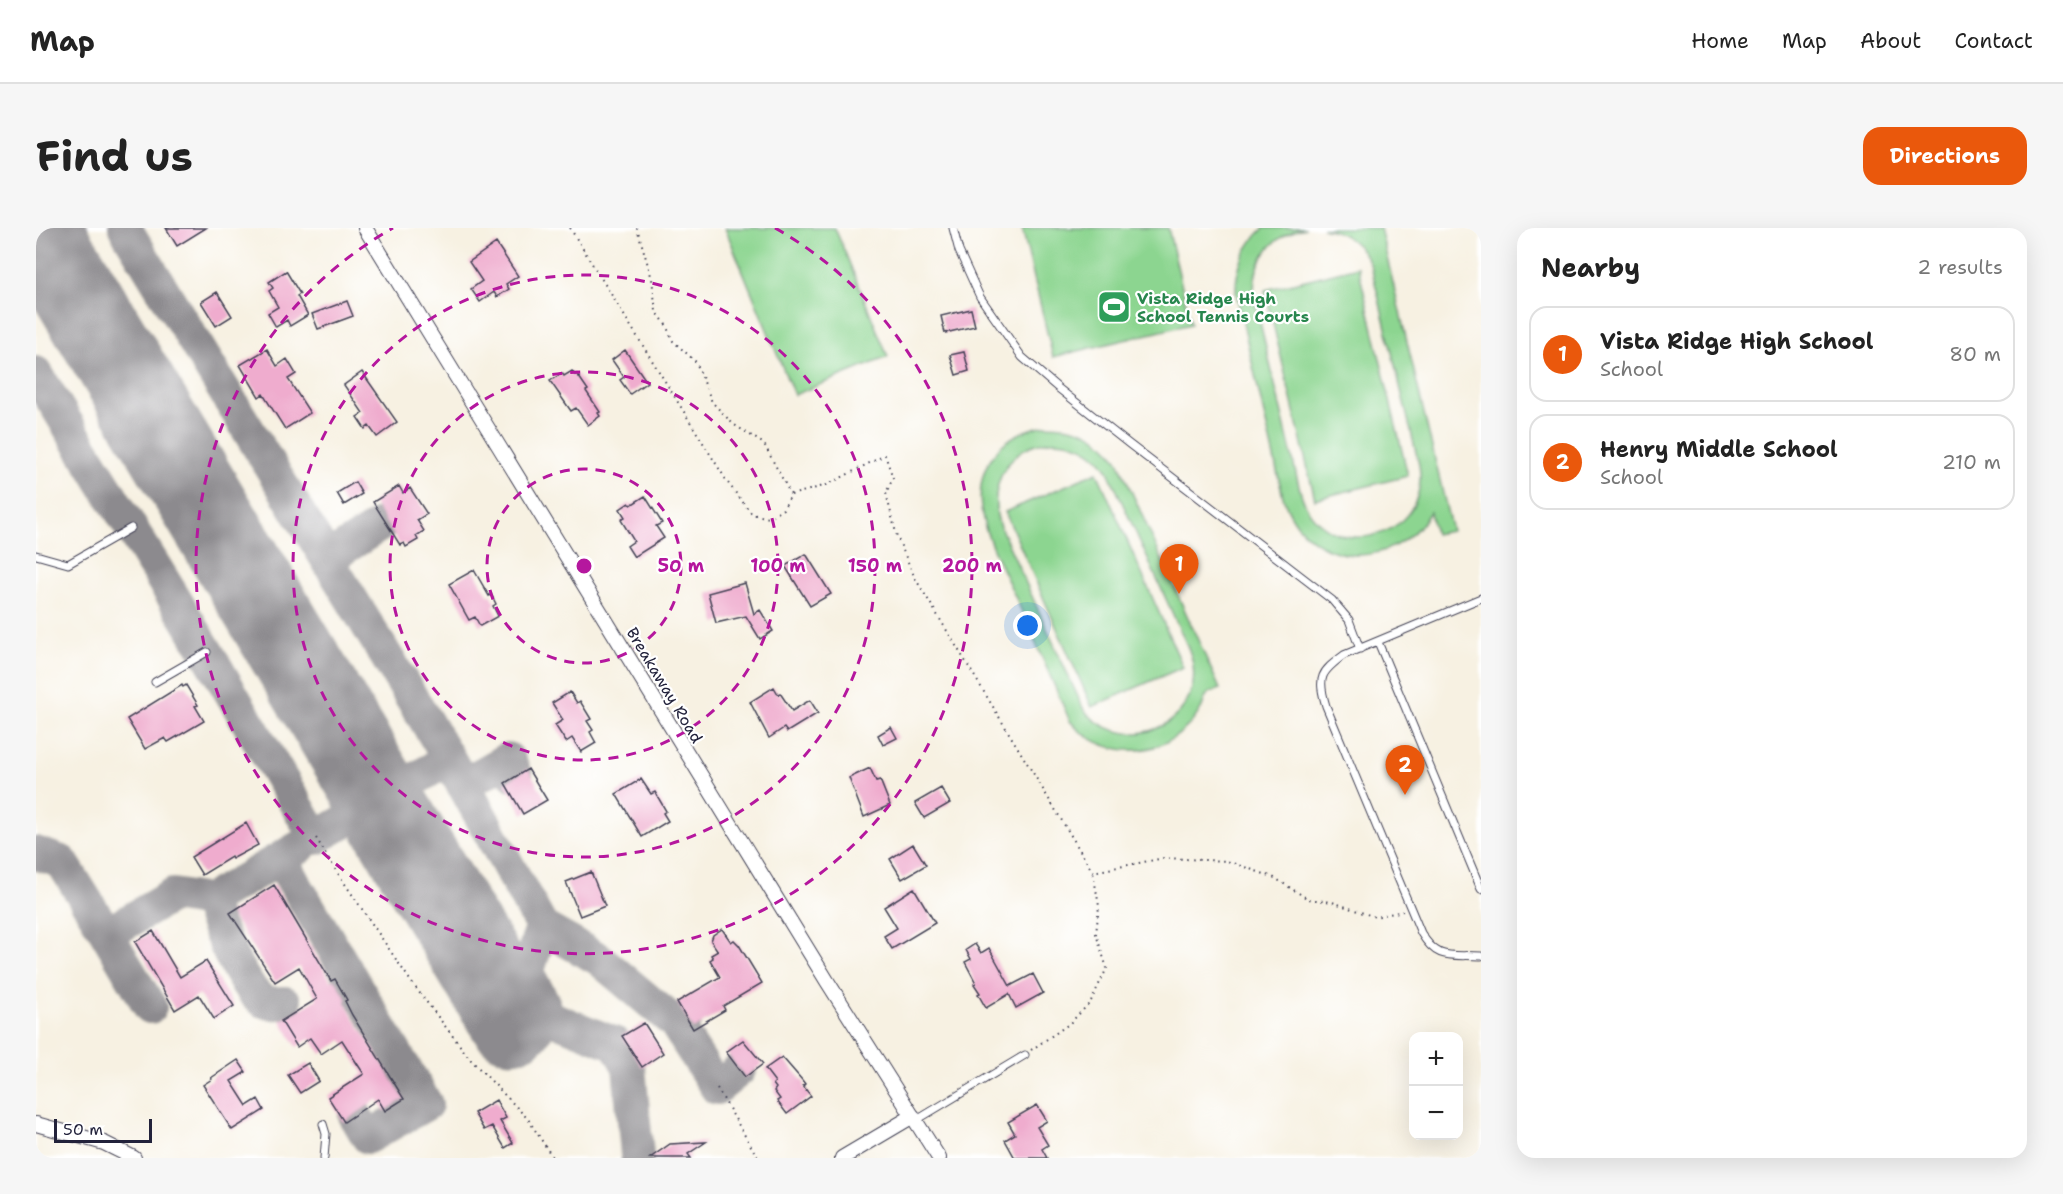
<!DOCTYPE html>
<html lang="en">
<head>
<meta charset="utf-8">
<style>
	:root { --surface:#fff; --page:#f6f6f6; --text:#222; --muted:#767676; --line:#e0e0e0; --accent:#ea580c }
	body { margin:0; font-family:"Shantell Sans",sans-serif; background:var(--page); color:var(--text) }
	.controls { position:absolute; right:18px; bottom:18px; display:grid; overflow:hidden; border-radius:12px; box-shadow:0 6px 24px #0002 }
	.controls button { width:54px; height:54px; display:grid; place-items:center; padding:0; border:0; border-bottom:2px solid var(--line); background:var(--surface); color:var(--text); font:30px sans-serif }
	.scale { position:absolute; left:18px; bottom:15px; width:98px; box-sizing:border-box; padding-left:6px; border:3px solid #22223b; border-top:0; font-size:16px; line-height:21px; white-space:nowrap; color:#22223b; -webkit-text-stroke:4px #fff; paint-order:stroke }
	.you { position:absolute; left:992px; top:398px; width:21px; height:21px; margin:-15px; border:4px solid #fff; border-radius:50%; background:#1a73e8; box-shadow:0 0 0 9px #1a73e833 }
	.badge { display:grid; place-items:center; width:39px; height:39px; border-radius:50%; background:var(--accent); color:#fff; font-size:20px; font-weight:700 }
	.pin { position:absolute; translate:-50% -50px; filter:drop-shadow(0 2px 3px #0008) }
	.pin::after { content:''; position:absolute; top:32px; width:21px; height:18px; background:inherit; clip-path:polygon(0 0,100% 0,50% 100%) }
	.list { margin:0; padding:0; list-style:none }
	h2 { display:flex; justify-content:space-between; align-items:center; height:78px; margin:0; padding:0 24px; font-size:26px }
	h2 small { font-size:20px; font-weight:400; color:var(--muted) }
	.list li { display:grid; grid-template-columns:39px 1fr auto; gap:18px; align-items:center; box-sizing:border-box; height:96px; margin:0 12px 12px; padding:0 12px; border:2px solid var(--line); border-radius:18px }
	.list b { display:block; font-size:22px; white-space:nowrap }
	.list p { margin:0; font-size:20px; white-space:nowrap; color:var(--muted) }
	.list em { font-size:20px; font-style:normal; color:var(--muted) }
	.map { position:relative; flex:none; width:1445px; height:930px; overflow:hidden; border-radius:18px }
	header { display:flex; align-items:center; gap:36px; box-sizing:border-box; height:84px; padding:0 30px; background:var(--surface); border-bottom:2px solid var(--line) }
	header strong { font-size:28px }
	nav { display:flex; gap:33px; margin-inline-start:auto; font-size:21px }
	.intro { display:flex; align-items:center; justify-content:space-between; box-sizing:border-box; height:144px; padding:0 36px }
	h1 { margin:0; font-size:42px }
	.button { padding:15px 27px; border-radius:18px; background:var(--accent); color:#fff; font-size:21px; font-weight:700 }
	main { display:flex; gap:36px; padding:0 36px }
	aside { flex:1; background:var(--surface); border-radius:18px; box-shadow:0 6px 24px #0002 }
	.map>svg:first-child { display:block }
</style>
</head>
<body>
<header>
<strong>Map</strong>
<nav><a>Home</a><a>Map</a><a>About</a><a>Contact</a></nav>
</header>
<div class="intro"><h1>Find us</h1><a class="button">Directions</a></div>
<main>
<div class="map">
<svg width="1445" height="930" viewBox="0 0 1445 930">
	<rect width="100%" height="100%" fill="#fff"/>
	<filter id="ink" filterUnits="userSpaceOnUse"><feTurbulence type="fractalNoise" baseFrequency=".0167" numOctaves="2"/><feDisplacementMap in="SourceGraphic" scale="12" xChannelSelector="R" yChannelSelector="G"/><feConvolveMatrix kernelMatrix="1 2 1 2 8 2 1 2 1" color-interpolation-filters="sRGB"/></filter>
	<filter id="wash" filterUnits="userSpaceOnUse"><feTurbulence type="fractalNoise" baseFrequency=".008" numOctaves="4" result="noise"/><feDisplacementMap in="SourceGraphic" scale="24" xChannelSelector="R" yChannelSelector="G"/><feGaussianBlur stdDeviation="1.35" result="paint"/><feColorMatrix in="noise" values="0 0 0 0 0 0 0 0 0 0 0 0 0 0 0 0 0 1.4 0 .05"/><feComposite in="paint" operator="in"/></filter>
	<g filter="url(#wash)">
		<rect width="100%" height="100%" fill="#f7f1e2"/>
		<path fill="#8cd590" stroke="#577c66" stroke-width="1.5" fill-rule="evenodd" d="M 689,0 L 799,0 L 852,129 L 758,167 Z
			M 986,0 L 1132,0 L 1155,96 L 1017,129 Z
			M 1228,0 L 1270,0 C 1232,7 1212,40 1220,77 L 1264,262 C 1284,339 1396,315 1383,237 L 1335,38 C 1326,17 1308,3 1286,0 L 1344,0 L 1416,303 L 1399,306 L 1394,284 C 1357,346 1270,341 1247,269 L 1200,65 C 1199,40 1209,17 1228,0 Z
			M 1322,39 L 1372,248 L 1279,271 L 1229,62 Z
			M 1009,197 C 1043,197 1060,204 1081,231 L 1184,461 C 1181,462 1174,464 1171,467 C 1169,469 1167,476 1166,479 C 1162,486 1158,493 1152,498 C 1119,533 1064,529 1034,493 C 1017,454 999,414 982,375 C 971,350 957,325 949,299 C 934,247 956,208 1009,197 ZM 1014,213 C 1037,212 1058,221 1071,241 L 1153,422 C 1178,489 1095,535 1048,482 L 963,296 C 952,257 971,218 1014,213 Z
			M 1061,244 L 1147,439 L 1056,479 L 969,284 Z"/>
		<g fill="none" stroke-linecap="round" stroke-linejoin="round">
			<path stroke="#8c8a8e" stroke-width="34" d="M 89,0 L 413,531 L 506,699 L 491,745 L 507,774 L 476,791
				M 0,145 L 171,424 L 280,610 L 413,531
				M 291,331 L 349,294
				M 427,557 L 472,531 L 480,548
				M 0,625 L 26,634 L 71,706 L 137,667 L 172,673 L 264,619
				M 244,631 L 390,876 L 332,909 L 319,887
				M 172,673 C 180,695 207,766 230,774 C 235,776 243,775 249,775
				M 506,699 L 563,731 L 639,795 L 650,789
				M 71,706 L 114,779
				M 499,779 L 503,785 L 580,816 L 593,839 L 601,927
				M 639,795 L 681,860 L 703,842"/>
			<path stroke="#8c8a8e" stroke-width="87" d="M 2,0 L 476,791"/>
		</g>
		<g id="blocks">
			<path fill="#efacce" d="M 130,0 L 170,0 L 141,18 Z
				M 460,15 L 482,48 L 470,56 L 473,61 L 461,69 L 458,64 L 444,74 L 435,61 L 446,53 L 433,34 Z
				M 250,43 L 264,66 L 261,68 L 272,87 L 254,98 L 251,92 L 240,99 L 232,85 L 242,79 L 233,63 L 237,60 L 233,54 Z
				M 181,64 L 196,88 L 180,98 L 165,74 Z
				M 1081,66 L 1085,83 L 1074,85 L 1070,69 Z
				M 311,73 L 317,88 L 282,101 L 276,86 Z
				M 935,81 L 939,98 L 909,105 L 905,88 Z
				M 231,121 L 241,138 L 251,131 L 260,146 L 252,151 L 274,185 L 249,201 L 227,166 L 223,169 L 204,137 Z
				M 589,122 L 611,154 L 594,166 L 584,152 L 588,149 L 576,132 Z
				M 928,124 L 933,143 L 920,147 L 914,127 Z
				M 536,143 L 539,147 L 541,146 L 552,162 L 550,163 L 564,184 L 562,185 L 564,188 L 552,197 L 540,180 L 535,183 L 514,153 L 526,145 L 528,148 Z
				M 326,144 L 361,194 L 341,209 L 333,198 L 329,201 L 321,189 L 327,185 L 308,157 Z
				M 319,254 L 326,266 L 308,277 L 301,265 Z
				M 363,258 L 367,265 L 374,260 L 391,286 L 381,292 L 388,303 L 380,308 L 382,312 L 370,319 L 368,315 L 364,317 L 337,274 Z
				M 609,268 L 626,295 L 620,298 L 628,310 L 598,329 L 591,318 L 598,313 L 585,292 L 589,289 L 584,281 L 593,275 L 595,277 Z
				M 770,326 L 795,366 L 774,378 L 749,338 Z
				M 438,342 L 453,368 L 455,366 L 460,376 L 457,378 L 462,388 L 444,398 L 439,389 L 433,392 L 413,356 Z
				M 709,355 L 718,386 L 724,382 L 737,403 L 724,411 L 710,388 L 680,395 L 672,365 Z
				M 146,457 L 147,459 L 150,457 L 162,477 L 159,478 L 168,493 L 132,514 L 129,510 L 109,521 L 91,491 Z
				M 738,459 L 742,466 L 744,465 L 756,483 L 774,472 L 782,485 L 751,504 L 748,500 L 733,510 L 714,474 Z
				M 534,464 L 541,475 L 544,473 L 555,491 L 551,493 L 557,502 L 554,504 L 560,515 L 545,524 L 536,510 L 530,514 L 519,497 L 527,492 L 516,475 Z
				M 855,499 L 861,510 L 847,517 L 842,507 Z
				M 834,540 L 840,553 L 844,552 L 854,577 L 828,589 L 813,550 Z
				M 492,541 L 511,572 L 487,586 L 469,555 Z
				M 605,551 L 615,566 L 619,564 L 630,583 L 627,585 L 632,593 L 606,609 L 580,566 Z
				M 905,560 L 914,575 L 888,590 L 879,575 Z
				M 210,595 L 222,617 L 196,631 L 195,629 L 166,647 L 155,629 Z
				M 877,616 L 890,637 L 866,651 L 854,631 Z
				M 555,644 L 569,678 L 544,688 L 530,654 Z
				M 238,657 L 295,753 L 299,751 L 311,772 L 309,773 L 316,787 L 368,871 L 349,883 L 342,871 L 308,894 L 292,869 L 328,846 L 322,837 L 306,812 L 285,826 L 274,810 L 261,819 L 245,793 L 281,771 L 263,739 L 239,754 L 194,685 Z
				M 878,660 L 899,695 L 856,721 L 848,708 L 861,700 L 848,679 Z
				M 686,701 L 695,714 L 698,712 L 703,717 L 726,755 L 687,778 L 689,782 L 657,801 L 641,774 L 684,749 L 674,732 L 677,730 L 675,727 L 682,723 L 675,713 L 677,707 Z
				M 117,703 L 144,749 L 170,733 L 198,778 L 178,791 L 163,767 L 139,782 L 99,714 Z
				M 939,716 L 945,725 L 953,720 L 974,758 L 997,746 L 1007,765 L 980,780 L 973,766 L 950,780 L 942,766 L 944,765 L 938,756 L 940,755 L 929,734 L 935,731 L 930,722 Z
				M 608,795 L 627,825 L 606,839 L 586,808 Z
				M 707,812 L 727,836 L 709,849 L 690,824 Z
				M 746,829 L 766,852 L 769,856 L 767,858 L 775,868 L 751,886 L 741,873 L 744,871 L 738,863 L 740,860 L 737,856 L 739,854 L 729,841 Z
				M 202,832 L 210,844 L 195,853 L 211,878 L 222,871 L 228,882 L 196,902 L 167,857 L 176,851 L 175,850 Z
				M 272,835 L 283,853 L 264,865 L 252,847 Z
				M 460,872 L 470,890 L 464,893 L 477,915 L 469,920 L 456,898 L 448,902 L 438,885 Z
				M 1001,877 L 1011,893 L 1001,899 L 1012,917 L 1006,921 L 1011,930 L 979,930 L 969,912 L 979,906 L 972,894 Z
				M 670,914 L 652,926 L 655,930 L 614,930 L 634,916 Z"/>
		</g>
	</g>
	<g filter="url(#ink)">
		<use href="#blocks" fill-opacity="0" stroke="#424154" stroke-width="1.5"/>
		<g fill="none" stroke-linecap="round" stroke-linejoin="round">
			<defs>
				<path id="service" d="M 917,0 L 923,23 L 944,69 L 986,129 L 1022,160 L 1093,216 L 1296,372 L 1313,392 L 1324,421
					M 0,327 L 32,336 L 95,300
					M 1445,370 L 1308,427 C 1285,444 1281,449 1290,478 L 1385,705 C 1402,734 1415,726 1445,728
					M 1342,414 L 1445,661
					M 119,454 L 171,424
					M 879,893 L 989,827
					M 287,896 L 290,906 L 288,930"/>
				<path id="minor" d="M 329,0 L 791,753 L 903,930
					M 0,896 L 68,915 L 98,930
					M 806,930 L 877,888"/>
			</defs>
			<use href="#service" stroke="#424154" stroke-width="9"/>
			<use href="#minor" stroke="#424154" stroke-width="16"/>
			<path stroke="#424154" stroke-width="2" stroke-dasharray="1.5 4.5" stroke-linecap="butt" d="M 534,0 L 692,255 L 716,286 L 733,290 L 747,281 L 755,267 L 728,216 L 697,196 L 676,174 L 660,134 L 637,113 L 629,95 L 620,83 L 616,51 L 601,0
				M 755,267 L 791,257 L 849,227 L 857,250 L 850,265 L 861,309 L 879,350 L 1057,644 L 1128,630 L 1191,633 L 1237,649 L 1272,671 L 1296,674 L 1339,689 L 1367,683
				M 280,610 L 301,644 L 376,755 L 435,832 L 492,891 L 517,930
				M 995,822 L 1033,796 L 1054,775 L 1071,740 L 1060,706 L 1063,678 L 1057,644
				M 681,860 L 722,930"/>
			<use href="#service" stroke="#fff" stroke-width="7"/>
			<use href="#minor" stroke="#fff" stroke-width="14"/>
		</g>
	</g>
	<g fill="none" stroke="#b5179e" stroke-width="3" stroke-dasharray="10 8">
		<circle cx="548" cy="338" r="97"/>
		<circle cx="548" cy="338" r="194"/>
		<circle cx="548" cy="338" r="291"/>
		<path d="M739 0A388 388 0 1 1 357 0"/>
	</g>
	<defs>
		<symbol id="stadium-square" viewBox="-11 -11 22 22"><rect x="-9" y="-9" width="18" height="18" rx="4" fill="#2e9e5b" stroke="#fff"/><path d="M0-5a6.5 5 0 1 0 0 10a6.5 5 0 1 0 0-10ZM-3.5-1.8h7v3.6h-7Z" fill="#fff"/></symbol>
	</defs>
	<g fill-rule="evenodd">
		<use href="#stadium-square" x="1059" y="60" width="38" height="38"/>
	</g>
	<g text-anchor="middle" stroke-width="4.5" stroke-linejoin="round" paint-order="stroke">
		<g font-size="16" font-weight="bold" fill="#27864d" stroke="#fff" text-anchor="start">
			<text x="1101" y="76">Vista Ridge High<tspan x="1101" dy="18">School Tennis Courts</tspan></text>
		</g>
		<g font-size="16" fill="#22223b" stroke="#fff">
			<text transform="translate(629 457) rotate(59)" y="6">Breakaway Road</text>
		</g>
	</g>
	<circle cx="548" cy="338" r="9" fill="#b5179e" stroke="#fff" stroke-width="3"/>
	<g font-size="18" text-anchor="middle" font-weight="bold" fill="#b5179e" stroke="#fff" stroke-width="4.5" stroke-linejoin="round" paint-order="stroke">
		<text x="645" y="344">50 m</text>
		<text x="742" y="344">100 m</text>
		<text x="839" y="344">150 m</text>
		<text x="936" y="344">200 m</text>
	</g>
</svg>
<div class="controls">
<button>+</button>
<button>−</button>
</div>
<div class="scale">50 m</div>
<div class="you"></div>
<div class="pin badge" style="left:1143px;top:366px">1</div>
<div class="pin badge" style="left:1369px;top:567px">2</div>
</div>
<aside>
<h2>Nearby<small>2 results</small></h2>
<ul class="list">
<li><span class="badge">1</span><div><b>Vista Ridge High School</b><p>School</p></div><em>80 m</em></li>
<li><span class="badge">2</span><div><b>Henry Middle School</b><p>School</p></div><em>210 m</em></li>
</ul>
</aside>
</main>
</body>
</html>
